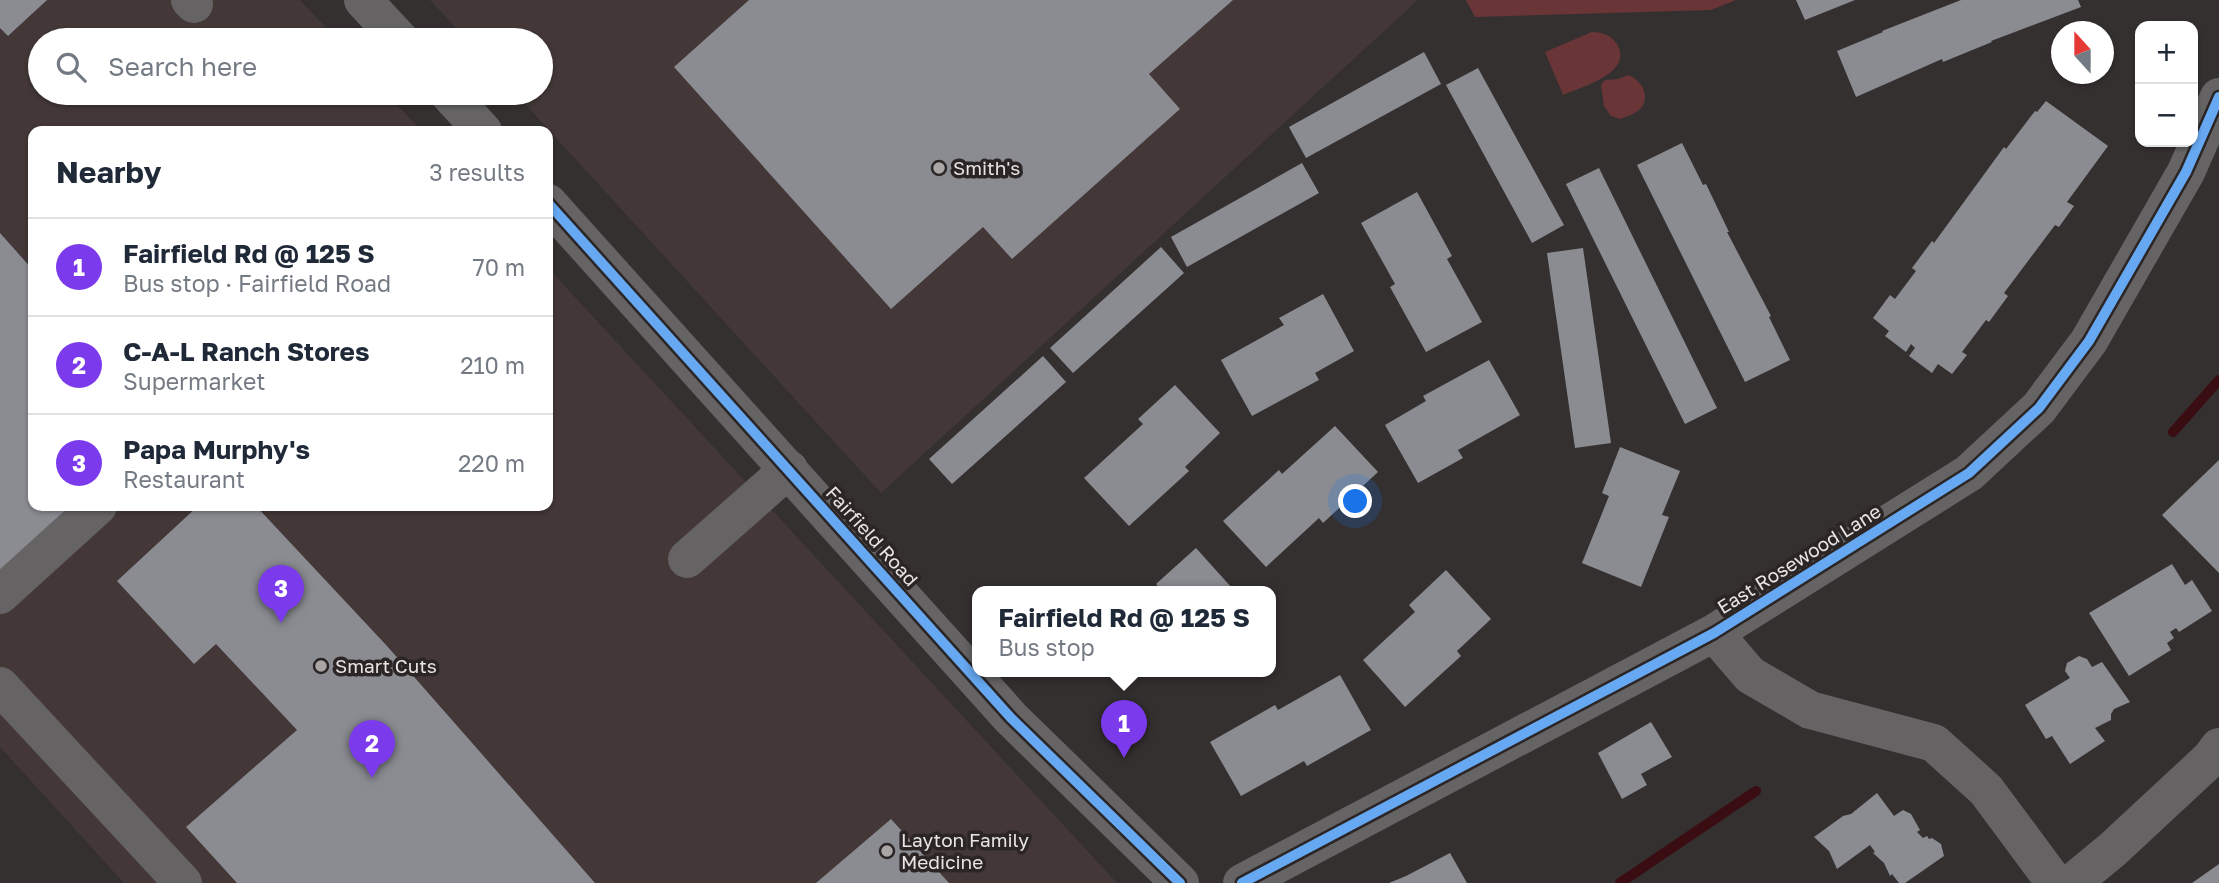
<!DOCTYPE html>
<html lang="en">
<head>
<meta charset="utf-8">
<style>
	:root { --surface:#fff; --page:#f2f2f3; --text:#1f2937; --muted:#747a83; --line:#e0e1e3; --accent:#7c3aed }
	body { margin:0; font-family:"Golos Text",sans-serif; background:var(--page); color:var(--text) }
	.controls { position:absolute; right:21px; top:21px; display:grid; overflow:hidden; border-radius:14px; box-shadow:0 2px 5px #0004 }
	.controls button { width:63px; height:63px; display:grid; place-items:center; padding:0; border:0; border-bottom:2px solid var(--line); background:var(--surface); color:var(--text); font:35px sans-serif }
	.compass { position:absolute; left:2051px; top:21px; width:63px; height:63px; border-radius:50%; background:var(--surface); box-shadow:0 2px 5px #0004; rotate:339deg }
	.you { position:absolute; left:1356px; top:502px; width:24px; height:24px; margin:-18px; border:5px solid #fff; border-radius:50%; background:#1a73e8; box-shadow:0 0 0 10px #1a73e833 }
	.badge { display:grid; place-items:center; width:46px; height:46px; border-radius:50%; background:var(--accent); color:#fff; font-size:23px; font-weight:700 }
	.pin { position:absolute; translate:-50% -58px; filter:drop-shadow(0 2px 4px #0008) }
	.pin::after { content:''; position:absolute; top:37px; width:24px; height:21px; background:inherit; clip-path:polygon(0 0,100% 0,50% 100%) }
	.popup { position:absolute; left:972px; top:586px; width:304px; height:91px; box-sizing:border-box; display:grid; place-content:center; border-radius:14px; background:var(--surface); filter:drop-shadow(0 2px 5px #0005); font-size:23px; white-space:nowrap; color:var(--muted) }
	.popup b { font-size:26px; color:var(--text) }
	.popup::after { content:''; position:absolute; left:50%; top:100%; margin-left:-14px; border:14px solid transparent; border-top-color:var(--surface) }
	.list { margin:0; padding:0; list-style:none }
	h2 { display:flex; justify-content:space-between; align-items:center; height:91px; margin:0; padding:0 28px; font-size:30px }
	h2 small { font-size:23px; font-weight:400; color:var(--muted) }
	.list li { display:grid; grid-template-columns:46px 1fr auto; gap:21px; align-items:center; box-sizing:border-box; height:98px; padding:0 28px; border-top:2px solid var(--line) }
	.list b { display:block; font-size:26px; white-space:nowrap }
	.list p { margin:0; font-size:23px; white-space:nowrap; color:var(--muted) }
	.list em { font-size:23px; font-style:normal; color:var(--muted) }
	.icon { flex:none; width:38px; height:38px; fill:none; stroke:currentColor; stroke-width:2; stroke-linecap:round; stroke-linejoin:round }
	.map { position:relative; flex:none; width:2219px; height:883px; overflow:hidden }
	.search { position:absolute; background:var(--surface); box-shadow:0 2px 5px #0004; left:28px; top:28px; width:525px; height:77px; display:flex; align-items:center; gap:18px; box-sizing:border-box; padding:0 24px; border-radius:38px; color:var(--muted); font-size:26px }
	.panel { position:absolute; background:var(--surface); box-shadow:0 2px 5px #0004; left:28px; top:126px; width:525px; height:385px; border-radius:14px }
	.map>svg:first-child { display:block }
</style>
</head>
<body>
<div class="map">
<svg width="2219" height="883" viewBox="0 0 2219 883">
	<rect width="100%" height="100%" fill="#353030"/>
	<path fill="#433737" d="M 0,0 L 300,0 L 338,40 L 40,40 L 40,93 L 386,93 L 422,131 L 33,131 L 33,506 L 548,506 L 548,268 L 1117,883 L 124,883 L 0,747 Z
		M 430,0 L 1418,0 L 881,493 L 515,93 L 541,93 L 541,40 L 467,40 Z"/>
	<path fill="#693537" d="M 1466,0 L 1736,0 L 1711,10 L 1475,17 Z
		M 1592,32 C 1602,32 1611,35 1617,44 C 1634,73 1582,87 1563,95 L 1545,52 Z
		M 1628,75 C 1641,79 1651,96 1641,108 C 1636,114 1627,116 1620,119 L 1611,116 L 1604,106 L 1601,85 L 1605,80 L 1619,79 Z"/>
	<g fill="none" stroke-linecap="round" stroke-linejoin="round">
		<path stroke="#390d11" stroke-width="10" d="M 2173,432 L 2219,380
			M 1620,883 L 1756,791"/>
	</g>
	<path fill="#8a8c92" d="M 0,0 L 47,0 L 8,36 L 0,28 Z
		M 749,0 L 1233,0 L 1149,74 L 1180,109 L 1012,259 L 983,227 L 891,309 L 674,67 Z
		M 1796,0 L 1855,0 L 1805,20 Z
		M 1961,0 L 2078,0 L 2081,7 L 1991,41 L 1992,42 L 1943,62 L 1942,59 L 1856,97 L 1837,51 L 1883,32 L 1882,31 Z
		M 1424,52 L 1441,84 L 1306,158 L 1289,127 Z
		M 1478,68 L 1564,225 L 1532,243 L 1446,85 Z
		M 2046,101 L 2108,146 L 2067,202 L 2074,206 L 2059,227 L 2055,225 L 2004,293 L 2008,296 L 1989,322 L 1986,320 L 1962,352 L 1967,355 L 1952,374 L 1938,364 L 1932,373 L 1909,356 L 1915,348 L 1911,344 L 1906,352 L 1885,336 L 1889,331 L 1873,318 L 1890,295 L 1895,299 L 1916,271 L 1912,268 L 1932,241 L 1934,243 L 2004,147 L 2006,149 L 2035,111 L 2037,112 Z
		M 1682,143 L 1703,185 L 1706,184 L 1729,232 L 1727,232 L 1771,316 L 1769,317 L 1790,360 L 1745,382 L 1637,165 Z
		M 1302,163 L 1319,193 L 1187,267 L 1171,237 Z
		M 1599,168 L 1717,408 L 1685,424 L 1566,184 Z
		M 1417,192 L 1452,256 L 1447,259 L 1482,322 L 1426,352 L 1390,287 L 1395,284 L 1361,223 Z
		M 0,233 L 33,270 L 33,506 L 76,506 L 0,573 Z
		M 1161,247 L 1184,273 L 1073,373 L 1050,348 Z
		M 1583,248 L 1611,443 L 1575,448 L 1547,253 Z
		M 1323,294 L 1354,351 L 1315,373 L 1319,380 L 1252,416 L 1221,360 L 1284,325 L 1279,318 Z
		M 1043,356 L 1066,382 L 952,484 L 929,459 Z
		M 1489,360 L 1520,415 L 1458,450 L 1463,458 L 1418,483 L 1385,425 L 1426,401 L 1423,396 Z
		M 1175,385 L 1220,433 L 1185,467 L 1189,471 L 1129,526 L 1084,478 L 1143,424 L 1138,419 Z
		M 1335,426 L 1378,472 L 1323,523 L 1319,518 L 1266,567 L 1223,521 L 1279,470 L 1282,474 Z
		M 1620,447 L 1680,471 L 1662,515 L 1669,517 L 1641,587 L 1582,563 L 1609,496 L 1602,493 Z
		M 2219,460 L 2219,573 L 2162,515 Z
		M 198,506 L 256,506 L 387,646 L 595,883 L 237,883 L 186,827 L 297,730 L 216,644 L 194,664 L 117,581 Z
		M 1196,548 L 1232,588 L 1227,592 L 1163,592 L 1156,584 Z
		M 2172,564 L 2185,585 L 2192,580 L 2212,611 L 2179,632 L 2176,628 L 2170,632 L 2174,638 L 2167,643 L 2171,650 L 2129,676 L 2089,613 Z
		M 1446,570 L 1491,619 L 1457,651 L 1461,656 L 1405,707 L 1363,660 L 1415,612 L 1409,605 Z
		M 2079,656 L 2087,659 L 2092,667 L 2102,662 L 2130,702 L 2114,709 L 2111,714 L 2111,720 L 2095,728 L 2105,741 L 2070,764 L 2052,736 L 2046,739 L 2025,705 L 2070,678 L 2065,671 L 2067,663 Z
		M 1340,675 L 1371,730 L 1307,766 L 1304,761 L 1241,796 L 1210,742 L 1275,705 L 1278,710 Z
		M 1651,722 L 1672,757 L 1641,774 L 1647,785 L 1622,799 L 1598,753 Z
		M 1877,793 L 1894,816 L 1903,810 L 1911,814 L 1920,830 L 1917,832 L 1923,838 L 1927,836 L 1929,839 L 1932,838 L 1941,844 L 1944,856 L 1905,883 L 1899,883 L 1892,874 L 1890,876 L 1884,863 L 1873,853 L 1875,852 L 1870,845 L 1837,869 L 1829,851 L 1814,837 L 1843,816 L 1851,814 Z
		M 891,819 L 949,883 L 816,883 Z
		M 1450,853 L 1467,883 L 1389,883 L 1406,876 Z
		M 2219,864 L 2219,883 L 2192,883 Z"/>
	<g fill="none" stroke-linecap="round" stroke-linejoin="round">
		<path stroke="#656363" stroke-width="38" d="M 190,0 L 194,4
			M 363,0 L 400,40
			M 448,93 L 483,131
			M 548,203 L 1011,718 L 1180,883
			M 687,559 L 789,469
			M 0,595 L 98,506
			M 1714,633 L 1750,675 L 1810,710 L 1934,743 L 1986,790 L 2055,883
			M 0,686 L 183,883
			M 1242,883 L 1714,633 L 1969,473 L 2039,408 L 2089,341 L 2186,172 L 2219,97
			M 2072,883 L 2112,850 L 2211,758 L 2219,747"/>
		<defs>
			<path id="cycleway" d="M 548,203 L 1011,718 L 1180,883
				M 1242,883 L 1714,633 L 1969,473 L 2039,408 L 2089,341 L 2186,172 L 2219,97"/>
		</defs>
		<use href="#cycleway" stroke="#2b2525" stroke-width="15"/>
		<use href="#cycleway" stroke="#66a8f1" stroke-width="10"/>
	</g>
	<g fill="#aba6a6" stroke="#2b2525" stroke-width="2.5">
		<circle cx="939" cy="168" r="7"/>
		<circle cx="321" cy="666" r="7"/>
		<circle cx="887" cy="851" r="7"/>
	</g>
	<g text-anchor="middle" stroke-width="7" stroke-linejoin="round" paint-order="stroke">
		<g font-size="19" fill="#eae5e5" stroke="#2b2525" text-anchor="start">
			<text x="953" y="175">Smith's</text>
			<text x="335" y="673">Smart Cuts</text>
			<text x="901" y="847">Layton Family<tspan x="901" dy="22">Medicine</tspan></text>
		</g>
		<g font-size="19" fill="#eae5e5" stroke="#2b2525">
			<text transform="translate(872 536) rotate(48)" y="7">Fairfield Road</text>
			<text transform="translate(1799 559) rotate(-32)" y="7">East Rosewood Lane</text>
		</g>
	</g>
</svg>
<div class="controls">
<button>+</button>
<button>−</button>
</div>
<svg class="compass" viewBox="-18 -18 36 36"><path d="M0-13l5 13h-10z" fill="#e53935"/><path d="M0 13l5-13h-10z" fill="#747a83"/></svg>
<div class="you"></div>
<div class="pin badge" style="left:1124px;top:758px">1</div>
<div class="popup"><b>Fairfield Rd @ 125 S</b>Bus stop</div>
<div class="pin badge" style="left:372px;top:778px">2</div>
<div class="pin badge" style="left:281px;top:623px">3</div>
<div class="search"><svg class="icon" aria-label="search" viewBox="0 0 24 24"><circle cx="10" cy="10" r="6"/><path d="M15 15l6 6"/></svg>Search here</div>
<section class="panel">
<h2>Nearby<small>3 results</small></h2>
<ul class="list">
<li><span class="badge">1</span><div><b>Fairfield Rd @ 125 S</b><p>Bus stop · Fairfield Road</p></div><em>70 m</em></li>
<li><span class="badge">2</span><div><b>C-A-L Ranch Stores</b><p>Supermarket</p></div><em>210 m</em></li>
<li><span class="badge">3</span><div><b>Papa Murphy's</b><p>Restaurant</p></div><em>220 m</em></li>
</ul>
</section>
</div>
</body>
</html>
